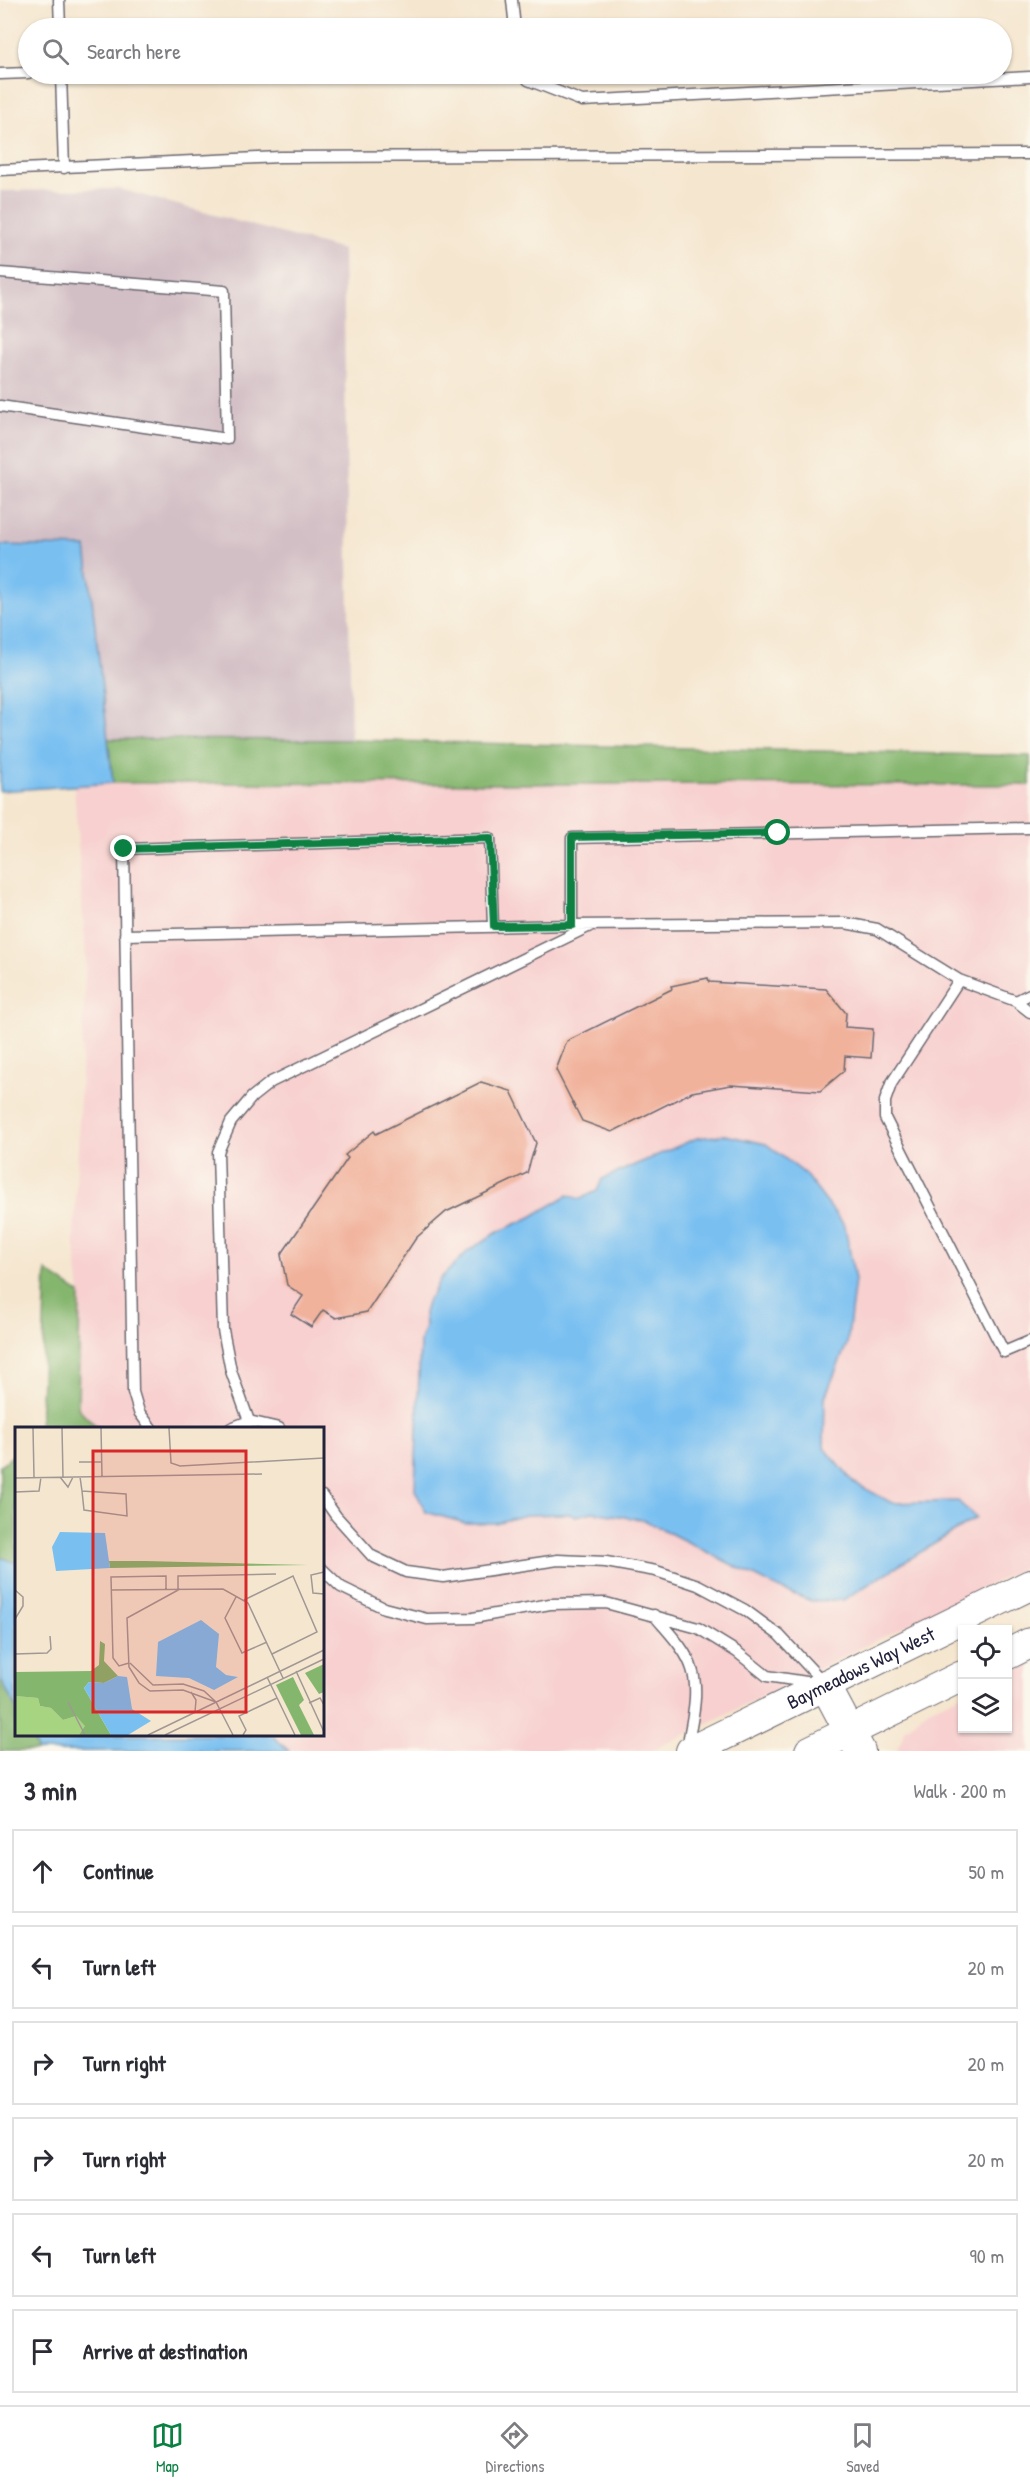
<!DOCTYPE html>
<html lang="en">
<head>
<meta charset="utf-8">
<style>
	:root { --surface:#fff; --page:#f7f7f7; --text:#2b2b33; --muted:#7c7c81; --line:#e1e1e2; --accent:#0b8043 }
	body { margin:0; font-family:"Patrick Hand",sans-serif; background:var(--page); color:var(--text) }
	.controls { position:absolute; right:18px; bottom:18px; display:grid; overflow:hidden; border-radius:0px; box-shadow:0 2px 4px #0004 }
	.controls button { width:54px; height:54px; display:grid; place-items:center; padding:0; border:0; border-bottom:2px solid var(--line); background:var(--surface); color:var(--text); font:30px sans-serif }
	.stop { position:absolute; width:18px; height:18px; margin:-14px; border:4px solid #0b8043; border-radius:50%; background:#fff }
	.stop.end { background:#0b8043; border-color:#fff; box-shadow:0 2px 6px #0008 }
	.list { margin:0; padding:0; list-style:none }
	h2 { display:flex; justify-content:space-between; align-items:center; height:78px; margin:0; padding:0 24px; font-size:26px }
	h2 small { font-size:20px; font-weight:400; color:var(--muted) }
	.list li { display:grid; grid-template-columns:39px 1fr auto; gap:18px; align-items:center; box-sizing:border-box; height:84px; margin:0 12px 12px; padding:0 12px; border:2px solid var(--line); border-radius:0px }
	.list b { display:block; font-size:22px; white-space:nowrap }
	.list em { font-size:20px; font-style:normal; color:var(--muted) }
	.icon { flex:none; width:33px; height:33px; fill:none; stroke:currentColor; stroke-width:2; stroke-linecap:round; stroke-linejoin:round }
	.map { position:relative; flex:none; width:1030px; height:1751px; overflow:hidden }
	.search { position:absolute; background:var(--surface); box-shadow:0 2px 4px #0004; left:18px; right:18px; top:18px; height:66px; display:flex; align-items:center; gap:15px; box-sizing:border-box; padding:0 21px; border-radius:33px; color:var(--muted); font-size:22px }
	.sheet { height:654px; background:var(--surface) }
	nav { display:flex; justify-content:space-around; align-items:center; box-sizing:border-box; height:84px; border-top:2px solid var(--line); background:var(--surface); font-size:16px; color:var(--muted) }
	nav a { display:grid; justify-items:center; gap:3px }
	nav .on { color:var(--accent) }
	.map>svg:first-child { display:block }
</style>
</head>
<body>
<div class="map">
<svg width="1030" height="1751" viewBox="0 0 1030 1751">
	<rect width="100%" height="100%" fill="#fbf7ec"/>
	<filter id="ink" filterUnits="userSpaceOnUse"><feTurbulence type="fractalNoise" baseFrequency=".0167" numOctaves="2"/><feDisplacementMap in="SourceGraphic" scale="12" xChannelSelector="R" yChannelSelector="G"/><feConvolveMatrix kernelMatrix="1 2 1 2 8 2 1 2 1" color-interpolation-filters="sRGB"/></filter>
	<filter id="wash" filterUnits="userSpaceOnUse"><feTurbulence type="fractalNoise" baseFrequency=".008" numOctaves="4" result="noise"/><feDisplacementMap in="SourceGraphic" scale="24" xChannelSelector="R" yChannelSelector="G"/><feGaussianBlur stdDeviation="1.35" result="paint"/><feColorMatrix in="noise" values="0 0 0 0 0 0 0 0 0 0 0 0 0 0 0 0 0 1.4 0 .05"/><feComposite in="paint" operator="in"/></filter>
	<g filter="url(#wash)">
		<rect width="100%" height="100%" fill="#f5e6cf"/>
		<path fill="#f7d0cf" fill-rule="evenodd" d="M 113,783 L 1030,785 L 1030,1565 L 651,1751 L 289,1751 L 272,1735 L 322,1734 L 322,1428 L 98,1428 L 78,1408 L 80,1294 L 74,1238 L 86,957 L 74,786 ZM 804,1174 L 845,1226 L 855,1280 L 847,1344 L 825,1397 L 824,1447 L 853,1482 L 892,1503 L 958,1501 L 843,1600 L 811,1601 L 780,1589 L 644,1520 L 593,1512 L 576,1516 L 568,1514 L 526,1515 L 495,1523 L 465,1523 L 420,1342 L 425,1327 L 424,1313 L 428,1299 L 431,1297 L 440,1279 L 468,1251 L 494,1234 L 531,1217 L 597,1191 L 602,1179 Z
			M 1030,1662 L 1030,1751 L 897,1751 L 905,1730 L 927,1710 L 962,1694 L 962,1728 L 1008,1728 L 1008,1673 Z"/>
		<path fill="#d2bec5" d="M 119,189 L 343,250 L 351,740 L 108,739 L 86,547 L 0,545 L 0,191 Z"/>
		<path fill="#85b66e" stroke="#546c54" stroke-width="1.5" d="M 108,739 L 351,740 L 1030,756 L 1030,785 L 113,783 Z
			M 46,1271 L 80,1294 L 78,1408 L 98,1428 L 40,1428 Z
			M 16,1453 L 16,1563 L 0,1557 L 0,1466 Z
			M 0,1677 L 16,1709 L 16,1734 L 30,1735 L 38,1751 L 0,1751 Z"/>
		<path fill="#79c0f1" stroke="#4e7196" stroke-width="1.5" d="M 0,545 L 86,547 L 113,783 L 0,791 Z
			M 725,1135 L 766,1144 L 804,1173 L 845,1226 L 855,1280 L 847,1344 L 825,1397 L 824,1447 L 853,1482 L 892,1503 L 958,1501 L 976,1518 L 843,1600 L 811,1601 L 780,1589 L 644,1520 L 593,1512 L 576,1516 L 568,1514 L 526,1515 L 495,1523 L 465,1523 L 426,1512 L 415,1490 L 420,1342 L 425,1327 L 424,1313 L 428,1299 L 431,1297 L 440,1279 L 468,1251 L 494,1234 L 531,1217 L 568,1195 L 580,1199 L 597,1191 L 602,1179 L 697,1138 Z
			M 0,1557 L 16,1563 L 16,1709 L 0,1677 Z
			M 30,1735 L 272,1735 L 289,1751 L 38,1751 Z"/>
		<g id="blocks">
			<path fill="#f1b29c" d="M 708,978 L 709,982 L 826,989 L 846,1013 L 845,1027 L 873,1029 L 871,1058 L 845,1056 L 844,1071 L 820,1091 L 731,1085 L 692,1092 L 612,1132 L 582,1121 L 556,1070 L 567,1041 L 672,989 L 671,986 Z
				M 481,1082 L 511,1091 L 536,1143 L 527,1173 L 446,1212 L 416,1238 L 367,1312 L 336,1318 L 323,1310 L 311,1327 L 291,1314 L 303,1296 L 287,1285 L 281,1255 L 348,1158 L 345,1155 L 374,1131 L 376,1134 Z"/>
		</g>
	</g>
	<g filter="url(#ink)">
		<use href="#blocks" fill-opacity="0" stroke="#6c676f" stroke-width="1.5"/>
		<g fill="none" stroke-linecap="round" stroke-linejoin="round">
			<defs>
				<path id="lane" d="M 59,0 L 60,28
					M 512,0 L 515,28
					M 0,74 L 28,73
					M 61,74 L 64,168
					M 526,74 L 528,80 L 582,101 L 1030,77
					M 0,170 L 280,157 L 1030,154
					M 0,273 L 224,291 L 227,439 L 0,406
					M 572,925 L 572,838 L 1030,828
					M 125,935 L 572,925 L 845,923 L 877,929 L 959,980 L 1016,1001 L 1030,1012
					M 959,980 L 891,1084 L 885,1101 L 885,1118 L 1004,1352 L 1030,1341
					M 1016,1001 L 1030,994
					M 151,1428 L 139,1412 L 133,1392 L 124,849 L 490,838 L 493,926
					M 231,1428 L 249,1421 L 279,1428
					M 247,1428 L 249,1421 L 231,1371 L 223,1330 L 218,1152 L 231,1122 L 252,1097 L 271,1082 L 590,926
					M 322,1496 L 336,1516 L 372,1556 L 406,1572 L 443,1577 L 558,1560 L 606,1562 L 656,1571 L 698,1585 L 745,1610 L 779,1635 L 823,1682
					M 322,1569 L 341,1587 L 384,1608 L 427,1619 L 473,1618 L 550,1604 L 606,1603 L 698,1628 L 737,1652 L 767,1676 L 813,1683
					M 654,1615 C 667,1631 686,1649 692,1669 C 700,1693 691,1724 687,1748"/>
				<g id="secondary">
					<path d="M 1008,1654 L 1030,1643"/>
					<path d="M 825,1685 L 860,1751"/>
					<path id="s1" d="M 691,1751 L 1030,1585"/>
					<path d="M 810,1751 L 962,1676"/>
				</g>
			</defs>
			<use href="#lane" stroke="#6c676f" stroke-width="13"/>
			<use href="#secondary" stroke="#6c676f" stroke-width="32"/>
			<use href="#lane" stroke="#fff" stroke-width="10"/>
			<use href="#secondary" stroke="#fff" stroke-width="30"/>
		</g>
	</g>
	<g fill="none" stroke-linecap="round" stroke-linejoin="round" filter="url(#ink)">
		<path stroke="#0b8043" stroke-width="8" d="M 124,849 L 490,838 L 494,926 L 572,925 L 572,837 L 778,833"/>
	</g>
	<g text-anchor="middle" stroke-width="4.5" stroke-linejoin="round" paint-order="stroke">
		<g font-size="20" fill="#22223b" stroke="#fbf7ec">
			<text dy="7" stroke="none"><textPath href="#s1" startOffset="189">Baymeadows Way West</textPath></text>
		</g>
	</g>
	<g transform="translate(15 1427)">
		<rect width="309" height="309" fill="#f5e6cf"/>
		<path d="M 1,269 L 23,271 L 25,279 L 36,281 L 48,293 L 61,289 L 71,299 L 64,308 L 0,308 Z" fill="#a7d480"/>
		<path d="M 94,134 L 130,134 L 293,138 L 95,141 ZM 85,214 L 90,217 L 89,234 L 103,249 L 89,256 L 74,255 L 69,261 L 96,308 L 64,308 L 70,299 L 61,289 L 48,293 L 36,281 L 25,279 L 23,271 L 0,269 L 0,245 L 76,244 L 84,238 ZM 309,237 L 309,265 L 304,267 L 290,246 ZM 278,250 L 289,273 L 284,278 L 299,308 L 286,308 L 261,258 Z" fill="#85b66e"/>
		<path d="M 45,105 L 90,106 L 95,141 L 41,144 L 37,120 ZM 186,193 L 204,207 L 201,240 L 211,248 L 223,250 L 199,263 L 174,251 L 141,249 L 143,215 ZM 103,249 L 112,250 L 117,282 L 136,294 L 113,308 L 96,308 L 69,261 L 74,255 L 89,256 Z" fill="#79c0f1"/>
		<path fill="none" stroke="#a19894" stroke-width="1.5" d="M 18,1 L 19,50M 47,1 L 48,50M 86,1 L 87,49M 154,1 L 156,36 L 165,39 L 309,31M 64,35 L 87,35M 45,50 L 53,60 L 58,50M 65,50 L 67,64 L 69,83 L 112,89 L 111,67 L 67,64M 0,51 L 247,47M 0,65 L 24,64 L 26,50M 309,145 L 296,148 L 298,166 L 309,167M 163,162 L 163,149 L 261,147M 165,162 L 112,191 L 114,240 L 124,256 L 135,264 L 168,263 L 201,275M 0,163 L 8,170 L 8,179 L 0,192M 96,163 L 208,162 L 233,176 L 268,251M 221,170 L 210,191 L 227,226 L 252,215M 229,173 L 278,149 L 302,205 L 257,227M 0,227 L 32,226 L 36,222 L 35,209M 114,236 L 104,239 L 98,231 L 96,150 L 151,149 L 151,162M 115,236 L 138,258 L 168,257 L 189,264 L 201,275 L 218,308M 281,244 L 309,305M 252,250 L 280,308M 176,265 L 181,273 L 180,285M 53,275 L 70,308M 294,276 L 305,271 L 309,278M 133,308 L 309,223M 150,308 L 309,232M 228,308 L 231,303 L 224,289 L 262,271"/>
		<path fill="#d62828" fill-opacity="0.15" stroke="#d62828" stroke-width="3" d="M 78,24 L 231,24 L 231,285 L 78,285 Z"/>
		<rect width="309" height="309" fill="none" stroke="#22223b" stroke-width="3"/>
	</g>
</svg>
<div class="controls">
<button><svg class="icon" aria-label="locate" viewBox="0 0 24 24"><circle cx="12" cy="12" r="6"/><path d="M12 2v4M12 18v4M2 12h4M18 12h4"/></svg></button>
<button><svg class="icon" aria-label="layers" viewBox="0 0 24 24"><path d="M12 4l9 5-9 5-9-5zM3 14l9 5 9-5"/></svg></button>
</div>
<div class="stop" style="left:778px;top:833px"></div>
<div class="stop end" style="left:124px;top:849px"></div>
<div class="search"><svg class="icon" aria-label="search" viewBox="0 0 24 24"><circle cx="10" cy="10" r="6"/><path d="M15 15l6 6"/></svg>Search here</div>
</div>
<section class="sheet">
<h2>3 min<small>Walk · 200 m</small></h2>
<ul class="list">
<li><svg class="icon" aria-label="ahead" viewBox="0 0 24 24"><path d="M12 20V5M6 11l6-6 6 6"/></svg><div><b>Continue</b></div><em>50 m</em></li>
<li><svg class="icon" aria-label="left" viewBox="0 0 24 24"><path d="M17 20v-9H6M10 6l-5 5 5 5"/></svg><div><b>Turn left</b></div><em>20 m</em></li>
<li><svg class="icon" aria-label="right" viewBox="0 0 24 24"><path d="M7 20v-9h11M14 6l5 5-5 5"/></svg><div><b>Turn right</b></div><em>20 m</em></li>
<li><svg class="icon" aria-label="right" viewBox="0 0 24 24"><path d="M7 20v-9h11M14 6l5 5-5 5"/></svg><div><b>Turn right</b></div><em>20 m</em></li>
<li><svg class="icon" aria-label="left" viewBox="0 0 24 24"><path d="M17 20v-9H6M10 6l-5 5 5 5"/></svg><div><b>Turn left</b></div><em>90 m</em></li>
<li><svg class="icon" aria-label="arrive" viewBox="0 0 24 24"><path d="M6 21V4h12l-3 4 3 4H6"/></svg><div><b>Arrive at destination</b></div></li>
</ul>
</section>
<nav>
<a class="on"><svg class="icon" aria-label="map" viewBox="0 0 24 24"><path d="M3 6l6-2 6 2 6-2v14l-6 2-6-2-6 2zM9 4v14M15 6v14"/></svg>Map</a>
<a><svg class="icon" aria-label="directions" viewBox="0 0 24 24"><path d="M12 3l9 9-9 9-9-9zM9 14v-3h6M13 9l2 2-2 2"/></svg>Directions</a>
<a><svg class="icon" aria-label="saved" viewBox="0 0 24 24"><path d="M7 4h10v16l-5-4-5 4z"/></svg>Saved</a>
</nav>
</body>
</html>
